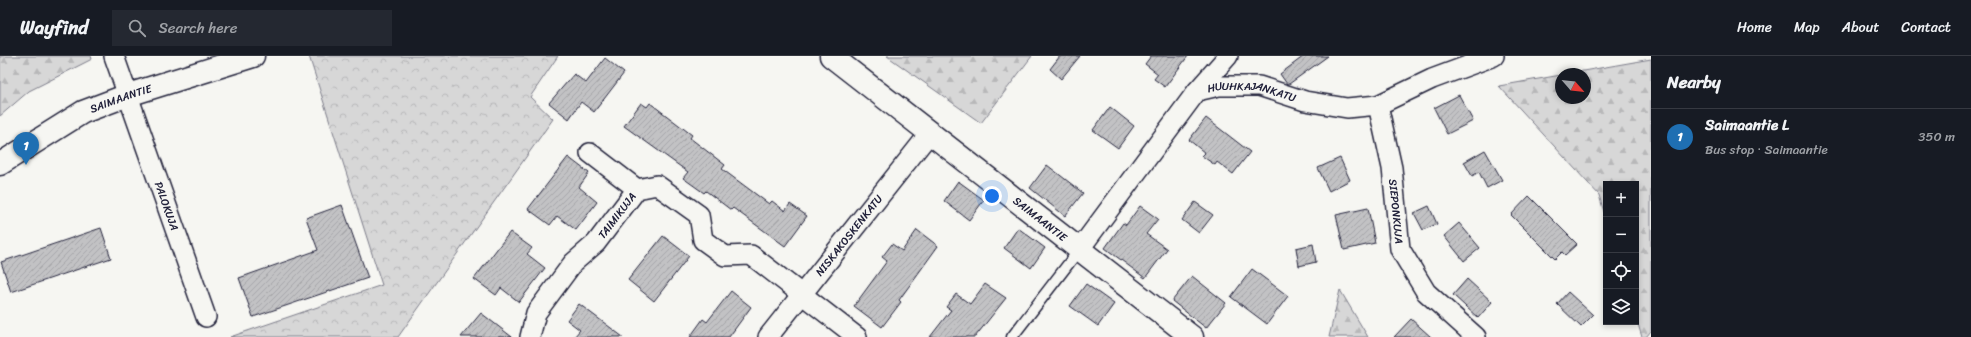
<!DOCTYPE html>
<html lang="en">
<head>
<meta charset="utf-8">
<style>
	:root { --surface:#171b24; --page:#242831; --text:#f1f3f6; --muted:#9ea1a6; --line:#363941; --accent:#1f6fb2 }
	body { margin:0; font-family:Sriracha,sans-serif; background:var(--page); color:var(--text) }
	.controls { position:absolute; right:12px; bottom:12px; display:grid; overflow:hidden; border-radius:0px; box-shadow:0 2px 6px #0003 }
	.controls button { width:36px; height:36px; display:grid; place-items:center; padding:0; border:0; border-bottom:1px solid var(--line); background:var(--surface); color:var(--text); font:20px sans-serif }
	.compass { position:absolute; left:1555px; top:12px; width:36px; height:36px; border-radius:50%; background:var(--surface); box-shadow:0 2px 6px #0003; rotate:118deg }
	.you { position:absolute; left:992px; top:140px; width:14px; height:14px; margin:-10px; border:3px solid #fff; border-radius:50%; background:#1a73e8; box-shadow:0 0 0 6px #1a73e833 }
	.badge { display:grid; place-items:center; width:26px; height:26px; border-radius:50%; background:var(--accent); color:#fff; font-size:13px; font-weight:700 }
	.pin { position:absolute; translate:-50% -33px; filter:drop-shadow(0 1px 2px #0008) }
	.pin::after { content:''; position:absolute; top:21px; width:14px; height:12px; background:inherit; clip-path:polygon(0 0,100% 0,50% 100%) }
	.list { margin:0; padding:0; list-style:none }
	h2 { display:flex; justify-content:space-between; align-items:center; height:52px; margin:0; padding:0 16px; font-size:17px }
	h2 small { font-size:13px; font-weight:400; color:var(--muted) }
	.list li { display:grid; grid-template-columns:26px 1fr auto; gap:12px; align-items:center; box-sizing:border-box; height:56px; padding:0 16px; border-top:1px solid var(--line) }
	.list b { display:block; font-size:15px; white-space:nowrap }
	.list p { margin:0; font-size:13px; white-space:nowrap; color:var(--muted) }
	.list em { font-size:13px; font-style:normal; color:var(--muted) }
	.icon { flex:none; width:22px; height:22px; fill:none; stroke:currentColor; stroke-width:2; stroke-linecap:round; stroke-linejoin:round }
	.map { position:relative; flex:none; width:1651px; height:281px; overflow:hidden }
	header { display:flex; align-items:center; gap:24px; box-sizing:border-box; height:56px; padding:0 20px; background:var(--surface); border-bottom:1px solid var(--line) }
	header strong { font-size:19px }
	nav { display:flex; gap:22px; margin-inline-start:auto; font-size:14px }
	.search { width:280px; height:36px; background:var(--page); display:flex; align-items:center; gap:10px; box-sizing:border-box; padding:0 14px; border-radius:0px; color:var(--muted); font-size:15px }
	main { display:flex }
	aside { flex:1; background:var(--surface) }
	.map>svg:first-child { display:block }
</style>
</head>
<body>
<header>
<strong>Wayfind</strong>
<div class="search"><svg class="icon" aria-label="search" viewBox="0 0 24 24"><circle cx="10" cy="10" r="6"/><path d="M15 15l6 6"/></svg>Search here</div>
<nav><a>Home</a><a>Map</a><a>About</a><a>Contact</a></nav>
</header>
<main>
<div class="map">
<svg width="1651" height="281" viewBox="0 0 1651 281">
	<defs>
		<pattern id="forest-firs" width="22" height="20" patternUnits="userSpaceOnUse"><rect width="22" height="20" fill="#d7d7d7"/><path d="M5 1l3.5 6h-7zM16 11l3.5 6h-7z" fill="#b8b8b9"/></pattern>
		<pattern id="park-crowns" width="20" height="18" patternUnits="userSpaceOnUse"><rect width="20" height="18" fill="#d7d7d7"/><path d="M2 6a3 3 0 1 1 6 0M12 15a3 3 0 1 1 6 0" fill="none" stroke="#b8b8b9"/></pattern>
		<pattern id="building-hatch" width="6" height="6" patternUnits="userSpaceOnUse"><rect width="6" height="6" fill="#c2c2c4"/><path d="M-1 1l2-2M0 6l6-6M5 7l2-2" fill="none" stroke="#a6a6a9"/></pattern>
	</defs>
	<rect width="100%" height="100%" fill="#f6f6f2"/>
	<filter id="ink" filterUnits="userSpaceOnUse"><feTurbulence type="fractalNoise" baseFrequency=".025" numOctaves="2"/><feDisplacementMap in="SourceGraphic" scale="8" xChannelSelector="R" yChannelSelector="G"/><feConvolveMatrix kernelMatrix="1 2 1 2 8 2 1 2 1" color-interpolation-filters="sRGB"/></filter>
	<g filter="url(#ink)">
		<path fill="url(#forest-firs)" stroke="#7c7c89" d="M 0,0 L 91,0 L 92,3 L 29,35 L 0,60 Z
			M 887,0 L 1032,0 L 981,67 Z
			M 1651,3 L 1651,275 L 1646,281 L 1642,281 L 1636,262 L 1636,128 L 1606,128 L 1606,163 L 1599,139 L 1499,30 L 1561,19 L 1561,42 L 1585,42 L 1585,18 L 1566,18 Z
			M 1340,234 L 1368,281 L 1329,281 Z"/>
		<path fill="url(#park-crowns)" stroke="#7c7c89" d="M 309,0 L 558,0 L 530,41 L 553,63 L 398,281 L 230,281 L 382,229 Z"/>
		<path fill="url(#building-hatch)" stroke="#22223b" d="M 1060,0 L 1080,0 L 1061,23 L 1050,13 Z
			M 1151,0 L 1188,0 L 1165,31 L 1154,23 L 1158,18 L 1145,8 Z
			M 1304,0 L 1328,0 L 1289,28 L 1287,28 L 1280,18 Z
			M 605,2 L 624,17 L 594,56 L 581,46 L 569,63 L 549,47 L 574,18 L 586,27 Z
			M 1459,39 L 1473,65 L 1447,78 L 1434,52 Z
			M 641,47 L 647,51 L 650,47 L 675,66 L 692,79 L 690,82 L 725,109 L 722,113 L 769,148 L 772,145 L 785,155 L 790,148 L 807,160 L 785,190 L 733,152 L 731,154 L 706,135 L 704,137 L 683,122 L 688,116 L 624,70 Z
			M 1110,51 L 1134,70 L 1118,92 L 1093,74 Z
			M 1206,62 L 1250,96 L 1233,118 L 1217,106 L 1215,109 L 1202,100 L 1205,97 L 1189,84 Z
			M 1485,94 L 1502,124 L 1487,132 L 1479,116 L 1472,120 L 1464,106 Z
			M 568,101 L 589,117 L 579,131 L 597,146 L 576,174 L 557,160 L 550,169 L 528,153 Z
			M 1340,102 L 1350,124 L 1329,135 L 1318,112 Z
			M 1047,109 L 1083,137 L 1065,160 L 1030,132 Z
			M 958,125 L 984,144 L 969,164 L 944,145 Z
			M 1529,140 L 1577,188 L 1565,199 L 1562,196 L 1555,203 L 1511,159 Z
			M 1195,146 L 1213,159 L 1199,177 L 1182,164 Z
			M 342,149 L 368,222 L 253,261 L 239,222 L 318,194 L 306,162 Z
			M 1140,150 L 1158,163 L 1146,178 L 1167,193 L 1145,222 L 1105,192 L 1123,167 L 1126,169 Z
			M 1429,150 L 1437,168 L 1423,174 L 1414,157 Z
			M 1368,152 L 1375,187 L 1344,194 L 1336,159 Z
			M 1459,167 L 1480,192 L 1464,205 L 1444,180 Z
			M 101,172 L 111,202 L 11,236 L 1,206 Z
			M 1018,172 L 1045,192 L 1031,212 L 1004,192 Z
			M 917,174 L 938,190 L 899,244 L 901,246 L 882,271 L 854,250 L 887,205 L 882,201 L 892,188 L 902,195 Z
			M 510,176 L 532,192 L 527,198 L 545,212 L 519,246 L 501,232 L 496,239 L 474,223 Z
			M 663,180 L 689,200 L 654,245 L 628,224 Z
			M 1313,188 L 1316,206 L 1299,210 L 1296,192 Z
			M 1252,213 L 1288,240 L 1267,268 L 1231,241 Z
			M 1192,220 L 1226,247 L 1206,272 L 1172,245 Z
			M 1467,223 L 1492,246 L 1478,262 L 1453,239 Z
			M 985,228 L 1006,242 L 975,281 L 930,281 L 951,254 L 946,251 L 956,238 L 970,248 Z
			M 1086,228 L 1114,248 L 1098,270 L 1070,250 Z
			M 731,235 L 751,251 L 729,281 L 690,281 L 703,263 L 707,266 Z
			M 1568,236 L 1593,259 L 1581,271 L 1557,248 Z
			M 579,248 L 623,281 L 574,281 L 580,274 L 567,264 Z
			M 481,257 L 512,281 L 461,281 Z
			M 1411,263 L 1431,281 L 1394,281 Z"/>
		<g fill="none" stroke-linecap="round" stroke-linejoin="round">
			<defs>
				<path id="lane" d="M 1012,281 L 1079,194"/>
				<g id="street">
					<path id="s1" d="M 114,0 L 206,261"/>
					<path d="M 1197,35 L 1228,0"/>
					<path id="s2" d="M 1378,49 L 1392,112 L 1400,193 L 1426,236 L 1476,281"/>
					<path d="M 590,97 L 637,133"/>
					<path id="s3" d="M 1079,194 L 1197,35 L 1219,30 L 1259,30 L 1305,45 L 1347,52 L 1378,49 L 1432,23 L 1494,0"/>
					<path id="s4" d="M 530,281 L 536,257 L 573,207 L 596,187 L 637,133 L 657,129 L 699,159 L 703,184 L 725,200 L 751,199 L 857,281"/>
					<path id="s5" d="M 768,281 L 929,78"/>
				</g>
				<g id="secondary">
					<path id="s6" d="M 831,0 L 1192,281"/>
					<path id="s7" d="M 0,108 L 83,56 L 128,39 L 253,0"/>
				</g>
			</defs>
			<use href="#lane" stroke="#22223b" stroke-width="13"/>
			<use href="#street" stroke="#22223b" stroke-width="22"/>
			<use href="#secondary" stroke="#22223b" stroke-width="25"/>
			<use href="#lane" stroke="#f6f6f2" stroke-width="10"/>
			<use href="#street" stroke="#f6f6f2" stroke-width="19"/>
			<use href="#secondary" stroke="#f6f6f2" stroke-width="22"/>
		</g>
	</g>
	<g text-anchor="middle" stroke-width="3" stroke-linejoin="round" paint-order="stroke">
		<g font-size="11" fill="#22223b" stroke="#f6f6f2">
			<text dy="4" stroke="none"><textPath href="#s3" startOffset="254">HUUHKAJANKATU</textPath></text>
			<text dy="4" stroke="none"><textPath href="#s7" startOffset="138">SAIMAANTIE</textPath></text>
			<text dy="4" stroke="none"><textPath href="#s1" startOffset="159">PALOKUJA</textPath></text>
			<text dy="4" stroke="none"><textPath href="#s2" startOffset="108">SIEPONKUJA</textPath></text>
			<text dy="4" stroke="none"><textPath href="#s4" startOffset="152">TAIMIKUJA</textPath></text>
			<text dy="4" stroke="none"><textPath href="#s6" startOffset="265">SAIMAANTIE</textPath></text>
			<text dy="4" stroke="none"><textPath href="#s5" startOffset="130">NISKAKOSKENKATU</textPath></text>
		</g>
	</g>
</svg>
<div class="controls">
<button>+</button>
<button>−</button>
<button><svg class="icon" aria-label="locate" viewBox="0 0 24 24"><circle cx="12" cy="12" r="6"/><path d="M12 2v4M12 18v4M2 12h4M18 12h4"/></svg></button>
<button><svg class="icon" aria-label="layers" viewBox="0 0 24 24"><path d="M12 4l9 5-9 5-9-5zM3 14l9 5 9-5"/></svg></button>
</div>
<svg class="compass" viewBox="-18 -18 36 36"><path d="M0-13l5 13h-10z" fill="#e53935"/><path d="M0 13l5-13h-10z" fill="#9ea1a6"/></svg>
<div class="you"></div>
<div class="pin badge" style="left:26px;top:109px">1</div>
</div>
<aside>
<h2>Nearby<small></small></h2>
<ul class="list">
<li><span class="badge">1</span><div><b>Saimaantie L</b><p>Bus stop · Saimaantie</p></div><em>350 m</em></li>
</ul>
</aside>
</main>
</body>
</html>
